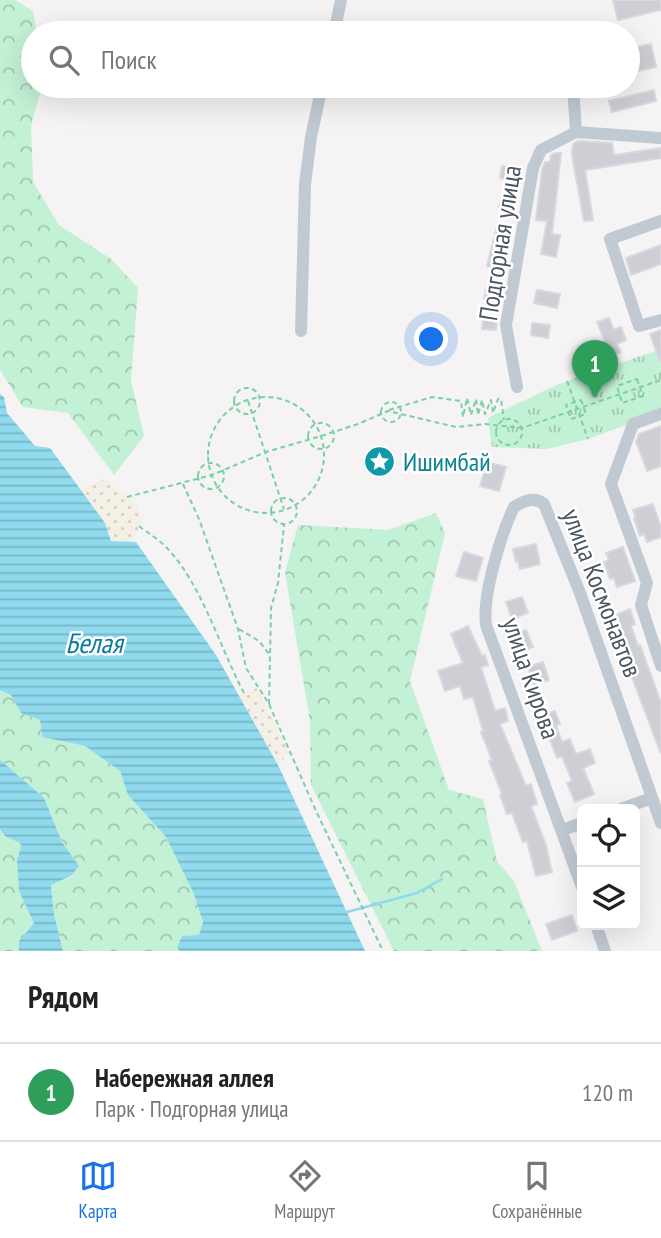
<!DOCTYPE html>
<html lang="ru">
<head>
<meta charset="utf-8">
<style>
	:root { --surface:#fff; --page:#f2f2f2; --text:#222; --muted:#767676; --line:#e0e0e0; --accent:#1a73e8 }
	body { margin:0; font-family:"PT Sans Narrow",sans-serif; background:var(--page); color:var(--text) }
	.controls { position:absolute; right:21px; bottom:21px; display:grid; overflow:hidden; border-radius:10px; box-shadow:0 7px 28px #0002 }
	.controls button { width:63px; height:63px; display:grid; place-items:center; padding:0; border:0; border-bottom:2px solid var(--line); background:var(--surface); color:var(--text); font:35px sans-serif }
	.you { position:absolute; left:432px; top:340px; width:24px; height:24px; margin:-18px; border:5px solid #fff; border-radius:50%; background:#1a73e8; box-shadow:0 0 0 10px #1a73e833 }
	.badge { display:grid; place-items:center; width:46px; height:46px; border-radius:50%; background:var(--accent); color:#fff; font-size:23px; font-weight:700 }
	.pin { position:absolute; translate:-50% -58px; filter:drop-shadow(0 2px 4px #0008) }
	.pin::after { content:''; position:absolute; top:37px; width:24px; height:21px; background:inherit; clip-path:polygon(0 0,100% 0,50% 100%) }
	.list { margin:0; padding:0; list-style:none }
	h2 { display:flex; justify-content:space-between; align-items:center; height:91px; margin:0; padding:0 28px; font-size:30px }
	h2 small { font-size:23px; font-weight:400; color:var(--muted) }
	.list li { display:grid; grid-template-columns:46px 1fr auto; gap:21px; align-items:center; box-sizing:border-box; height:98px; padding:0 28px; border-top:2px solid var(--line) }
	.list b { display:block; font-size:26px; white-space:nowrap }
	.list p { margin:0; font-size:23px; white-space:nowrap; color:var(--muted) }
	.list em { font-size:23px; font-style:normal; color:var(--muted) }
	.icon { flex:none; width:38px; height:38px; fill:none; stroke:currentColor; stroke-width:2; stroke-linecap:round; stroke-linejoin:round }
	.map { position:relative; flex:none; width:661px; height:951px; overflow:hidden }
	.search { position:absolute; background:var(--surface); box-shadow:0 7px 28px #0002; left:21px; right:21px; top:21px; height:77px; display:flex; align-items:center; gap:18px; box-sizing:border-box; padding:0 24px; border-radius:38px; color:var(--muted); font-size:26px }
	.sheet { height:189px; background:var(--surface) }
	nav { display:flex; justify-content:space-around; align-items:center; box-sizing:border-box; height:98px; border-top:2px solid var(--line); background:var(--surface); font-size:19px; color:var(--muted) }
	nav a { display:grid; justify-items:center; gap:4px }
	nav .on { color:var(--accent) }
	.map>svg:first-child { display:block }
</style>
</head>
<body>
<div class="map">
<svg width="661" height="951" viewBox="0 0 661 951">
	<defs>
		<pattern id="forest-crowns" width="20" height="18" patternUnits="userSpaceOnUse" patternTransform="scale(1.75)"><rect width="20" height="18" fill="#c3f1d5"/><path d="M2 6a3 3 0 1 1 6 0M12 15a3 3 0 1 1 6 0" fill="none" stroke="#a0c6b0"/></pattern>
		<pattern id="sand-dots" width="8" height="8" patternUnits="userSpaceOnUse" patternTransform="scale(1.75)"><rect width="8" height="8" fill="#f5f0e5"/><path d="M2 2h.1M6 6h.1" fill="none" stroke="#d4d0c7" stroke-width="1.8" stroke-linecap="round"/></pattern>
		<pattern id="park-tufts" width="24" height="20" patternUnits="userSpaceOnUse" patternTransform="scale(1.75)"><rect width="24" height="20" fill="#c3f1d5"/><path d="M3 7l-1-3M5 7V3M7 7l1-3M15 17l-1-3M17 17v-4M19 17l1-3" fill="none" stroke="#a0c6b0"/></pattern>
		<pattern id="water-rules" width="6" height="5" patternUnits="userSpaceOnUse" patternTransform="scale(1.75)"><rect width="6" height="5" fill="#90daee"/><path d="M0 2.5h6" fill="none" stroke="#78b4c4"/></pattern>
	</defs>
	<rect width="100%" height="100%" fill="#f5f3f3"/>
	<path fill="url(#forest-crowns)" d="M 0,0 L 15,0 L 33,11 L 37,33 L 33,33 L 33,86 L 42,86 L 31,126 L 33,182 L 59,225 L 111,259 L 138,288 L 131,380 L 144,436 L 114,475 L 68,413 L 23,407 L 0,370 Z
		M 436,513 L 445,533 L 410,681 L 449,790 L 483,799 L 497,861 L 514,881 L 542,951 L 394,951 L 311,785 L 310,721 L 285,572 L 298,525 L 388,530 Z
		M 0,690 L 11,695 L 21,713 L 40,720 L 42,737 L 85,746 L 120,771 L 128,795 L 166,837 L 194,894 L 203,922 L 199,935 L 177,948 L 180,951 L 63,951 L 54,914 L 51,885 L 71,877 L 79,866 L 62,842 L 50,812 L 0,760 Z
		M 0,829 L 5,836 L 23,844 L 19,891 L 34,923 L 19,941 L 19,951 L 0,951 Z"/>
	<path fill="url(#sand-dots)" d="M 104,479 L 136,503 L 142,520 L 137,532 L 130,542 L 111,541 L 105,523 L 80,490 Z
		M 257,688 L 289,753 L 278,765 L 239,695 Z"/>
	<path fill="url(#park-tufts)" d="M 661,349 L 661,412 L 588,439 L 547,449 L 492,447 L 488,418 L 556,385 Z"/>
	<path fill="url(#water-rules)" d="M 0,394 L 4,397 L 7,413 L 35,446 L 50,448 L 105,523 L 111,541 L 136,542 L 216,655 L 278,765 L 365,951 L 180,951 L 177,948 L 182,936 L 199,935 L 203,922 L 194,894 L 166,837 L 128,795 L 120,771 L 85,746 L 42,737 L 40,720 L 21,713 L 11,695 L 0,690 Z
		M 0,760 L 44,798 L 62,842 L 79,866 L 71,876 L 51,885 L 54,914 L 63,951 L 19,951 L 19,941 L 34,923 L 19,891 L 17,860 L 22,844 L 5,836 L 0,829 Z"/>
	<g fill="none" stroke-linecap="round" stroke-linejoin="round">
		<path stroke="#90daee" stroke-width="2.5" d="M 347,912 L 417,893 L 442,879"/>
	</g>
	<path fill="#cdcfd5" stroke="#d7d9de" stroke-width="2" d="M 613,0 L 661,0 L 661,10 L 618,20 Z
		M 581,24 L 601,24 L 601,33 L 581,33 Z
		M 651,44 L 656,67 L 628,73 L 628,49 Z
		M 654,90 L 656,101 L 612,112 L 609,101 Z
		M 578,141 L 612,143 L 614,155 L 661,148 L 661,158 L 585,170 L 593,220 L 584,221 L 572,155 L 573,144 Z
		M 555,153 L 561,153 L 552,234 L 560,235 L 556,257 L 541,254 L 547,221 L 536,220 L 542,170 L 545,162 L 550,162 L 551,155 Z
		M 502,166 L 521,169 L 519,182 L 500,178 Z
		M 502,196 L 516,200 L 514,211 L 499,207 Z
		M 497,227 L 512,230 L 504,269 L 487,266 Z
		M 661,245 L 661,264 L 631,275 L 626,258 Z
		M 487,287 L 501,290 L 498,301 L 484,298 Z
		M 537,290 L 560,294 L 557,308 L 534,303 Z
		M 483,317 L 497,319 L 496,330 L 482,329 Z
		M 609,318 L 614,330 L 621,327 L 626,340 L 617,344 L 621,352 L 604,359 L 598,345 L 605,342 L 597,322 Z
		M 532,323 L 550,325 L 548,338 L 531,335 Z
		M 661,330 L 661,361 L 660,361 L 650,334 Z
		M 661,426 L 661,466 L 647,471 L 636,441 L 639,434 Z
		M 487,462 L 506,467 L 499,491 L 480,486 Z
		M 653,504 L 661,528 L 661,537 L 647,542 L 644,534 L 640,536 L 634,518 L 636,518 L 633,510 Z
		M 536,544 L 540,564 L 520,569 L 518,561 L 516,562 L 513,549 Z
		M 623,547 L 635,581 L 617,587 L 614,578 L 610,579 L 604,562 L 609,560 L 606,553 Z
		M 464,552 L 483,558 L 476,581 L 456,576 Z
		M 522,597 L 528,613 L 512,619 L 506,602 Z
		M 630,609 L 635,624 L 631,626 L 638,646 L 640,645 L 661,703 L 661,754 L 618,640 L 613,642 L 608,629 L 617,626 L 613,616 Z
		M 468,626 L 482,656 L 485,655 L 488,665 L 481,667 L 495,711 L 505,708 L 508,721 L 500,724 L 526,786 L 531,784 L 537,804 L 531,806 L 546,845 L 552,872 L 536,876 L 527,841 L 523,842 L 512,813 L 507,814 L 500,795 L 502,794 L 489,761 L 492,760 L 481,732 L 483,731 L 473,697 L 464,699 L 460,686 L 445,691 L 438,671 L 463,663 L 451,634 Z
		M 526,630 L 533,647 L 518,653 L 512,635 Z
		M 543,662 L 549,680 L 534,685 L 528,667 Z
		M 555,711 L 560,724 L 556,725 L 562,742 L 570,739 L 576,754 L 590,749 L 595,763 L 583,768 L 594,794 L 575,802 L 567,783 L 572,781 L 562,756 L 557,758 L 547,732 L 543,733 L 540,722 L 546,720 L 544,715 Z
		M 572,915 L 577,931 L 552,940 L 546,924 Z"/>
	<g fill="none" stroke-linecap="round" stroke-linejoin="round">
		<path stroke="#7ad0a6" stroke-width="2" stroke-dasharray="5 3.5" stroke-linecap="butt" d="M 637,379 L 643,396 L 622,403 L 617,386 Z
			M 567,381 L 588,439
			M234 401a13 13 0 1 1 26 0a13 13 0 1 1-26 0Z
			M208 455a58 58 0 1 1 116 0a58 58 0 1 1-116 0Z
			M 581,400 L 586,414 L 571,419 L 566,405 Z
			M 248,401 L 284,509
			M381 412a10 10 0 1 1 20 0a10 10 0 1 1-20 0Z
			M 389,410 L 432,397 L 461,401 L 463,417 L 467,398 L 471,415 L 476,399 L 478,415 L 482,400 L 485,414 L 491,400 L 493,413 L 498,399 L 501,399 L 504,420
			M496 432a13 13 0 1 1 26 0a13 13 0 1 1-26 0Z
			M308 436a13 13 0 1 1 26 0a13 13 0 1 1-26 0Z
			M198 476a13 13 0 1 1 26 0a13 13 0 1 1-26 0Z
			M 183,484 L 199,519 L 238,629 L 246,668 L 269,704 L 316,811 L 383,951
			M 127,497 L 212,475 L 266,452 L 321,436 L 358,424 L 388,411 L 456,427 L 485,424 L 522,428 L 661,380
			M271 511a13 13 0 1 1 26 0a13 13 0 1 1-26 0Z
			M 139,526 C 148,533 158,539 166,547 C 202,584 219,646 244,693
			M 239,629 L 259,641 L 269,654
			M 269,704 L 271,608 L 278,583 L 284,525"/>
		<path stroke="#c1cad2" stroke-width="12" d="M 334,33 L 341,0
			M 573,86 L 576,132
			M 576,132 L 661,138
			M 661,221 L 610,239 L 639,326 L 661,320
			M 301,331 L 305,184 L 311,137 L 322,86
			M 517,387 L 506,325 L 533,168 L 541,150 L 576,132
			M 661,414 L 633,424 L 611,484 L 647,583 L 641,605 L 661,666
			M 621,809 L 652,798
			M 562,830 L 582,823
			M 582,887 L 486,625 C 482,596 501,534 514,507 C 524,501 534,496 544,504 L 580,593 L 661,823
			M 596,925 L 605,951"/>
	</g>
	<defs>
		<symbol id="sight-disc" viewBox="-11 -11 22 22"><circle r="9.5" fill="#0f9aa8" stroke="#fff"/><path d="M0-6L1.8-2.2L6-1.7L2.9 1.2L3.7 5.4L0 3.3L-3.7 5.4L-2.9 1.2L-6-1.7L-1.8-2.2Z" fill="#fff"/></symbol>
	</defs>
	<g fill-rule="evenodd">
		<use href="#sight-disc" x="362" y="444" width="35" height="35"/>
	</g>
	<g text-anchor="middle" stroke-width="5" stroke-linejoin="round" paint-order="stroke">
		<g font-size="26" fill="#4a5661" stroke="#fff">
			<text transform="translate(500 243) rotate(-81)" y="9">Подгорная улица</text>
			<text transform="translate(602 593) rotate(69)" y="9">улица Космонавтов</text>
			<text transform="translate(531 678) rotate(71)" y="9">улица Кирова</text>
		</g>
		<g font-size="26" fill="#0d838f" stroke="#fff" text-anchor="start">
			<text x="403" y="471">Ишимбай</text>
		</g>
		<g font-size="28" font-style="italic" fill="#0c7c9b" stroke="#fff">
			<text x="94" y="653">Белая</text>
		</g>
	</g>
</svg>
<div class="controls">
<button><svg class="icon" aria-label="locate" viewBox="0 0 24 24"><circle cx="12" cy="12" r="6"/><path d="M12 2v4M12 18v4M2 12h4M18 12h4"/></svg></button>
<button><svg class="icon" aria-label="layers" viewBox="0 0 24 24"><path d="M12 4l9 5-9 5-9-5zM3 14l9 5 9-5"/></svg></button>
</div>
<div class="you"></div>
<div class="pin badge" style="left:595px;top:398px;background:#2e9e5b">1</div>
<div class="search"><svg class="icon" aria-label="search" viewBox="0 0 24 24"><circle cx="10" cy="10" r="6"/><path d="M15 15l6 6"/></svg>Поиск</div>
</div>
<section class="sheet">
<h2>Рядом<small></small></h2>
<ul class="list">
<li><span class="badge" style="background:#2e9e5b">1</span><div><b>Набережная аллея</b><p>Парк · Подгорная улица</p></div><em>120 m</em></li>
</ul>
</section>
<nav>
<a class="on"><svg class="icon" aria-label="map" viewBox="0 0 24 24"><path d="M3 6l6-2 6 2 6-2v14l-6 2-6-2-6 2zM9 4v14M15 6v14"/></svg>Карта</a>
<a><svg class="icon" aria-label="directions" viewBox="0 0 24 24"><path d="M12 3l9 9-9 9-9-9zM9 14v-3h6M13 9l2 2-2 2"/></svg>Маршрут</a>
<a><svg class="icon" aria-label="saved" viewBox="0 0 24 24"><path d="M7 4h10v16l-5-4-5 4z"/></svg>Сохранённые</a>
</nav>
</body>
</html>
